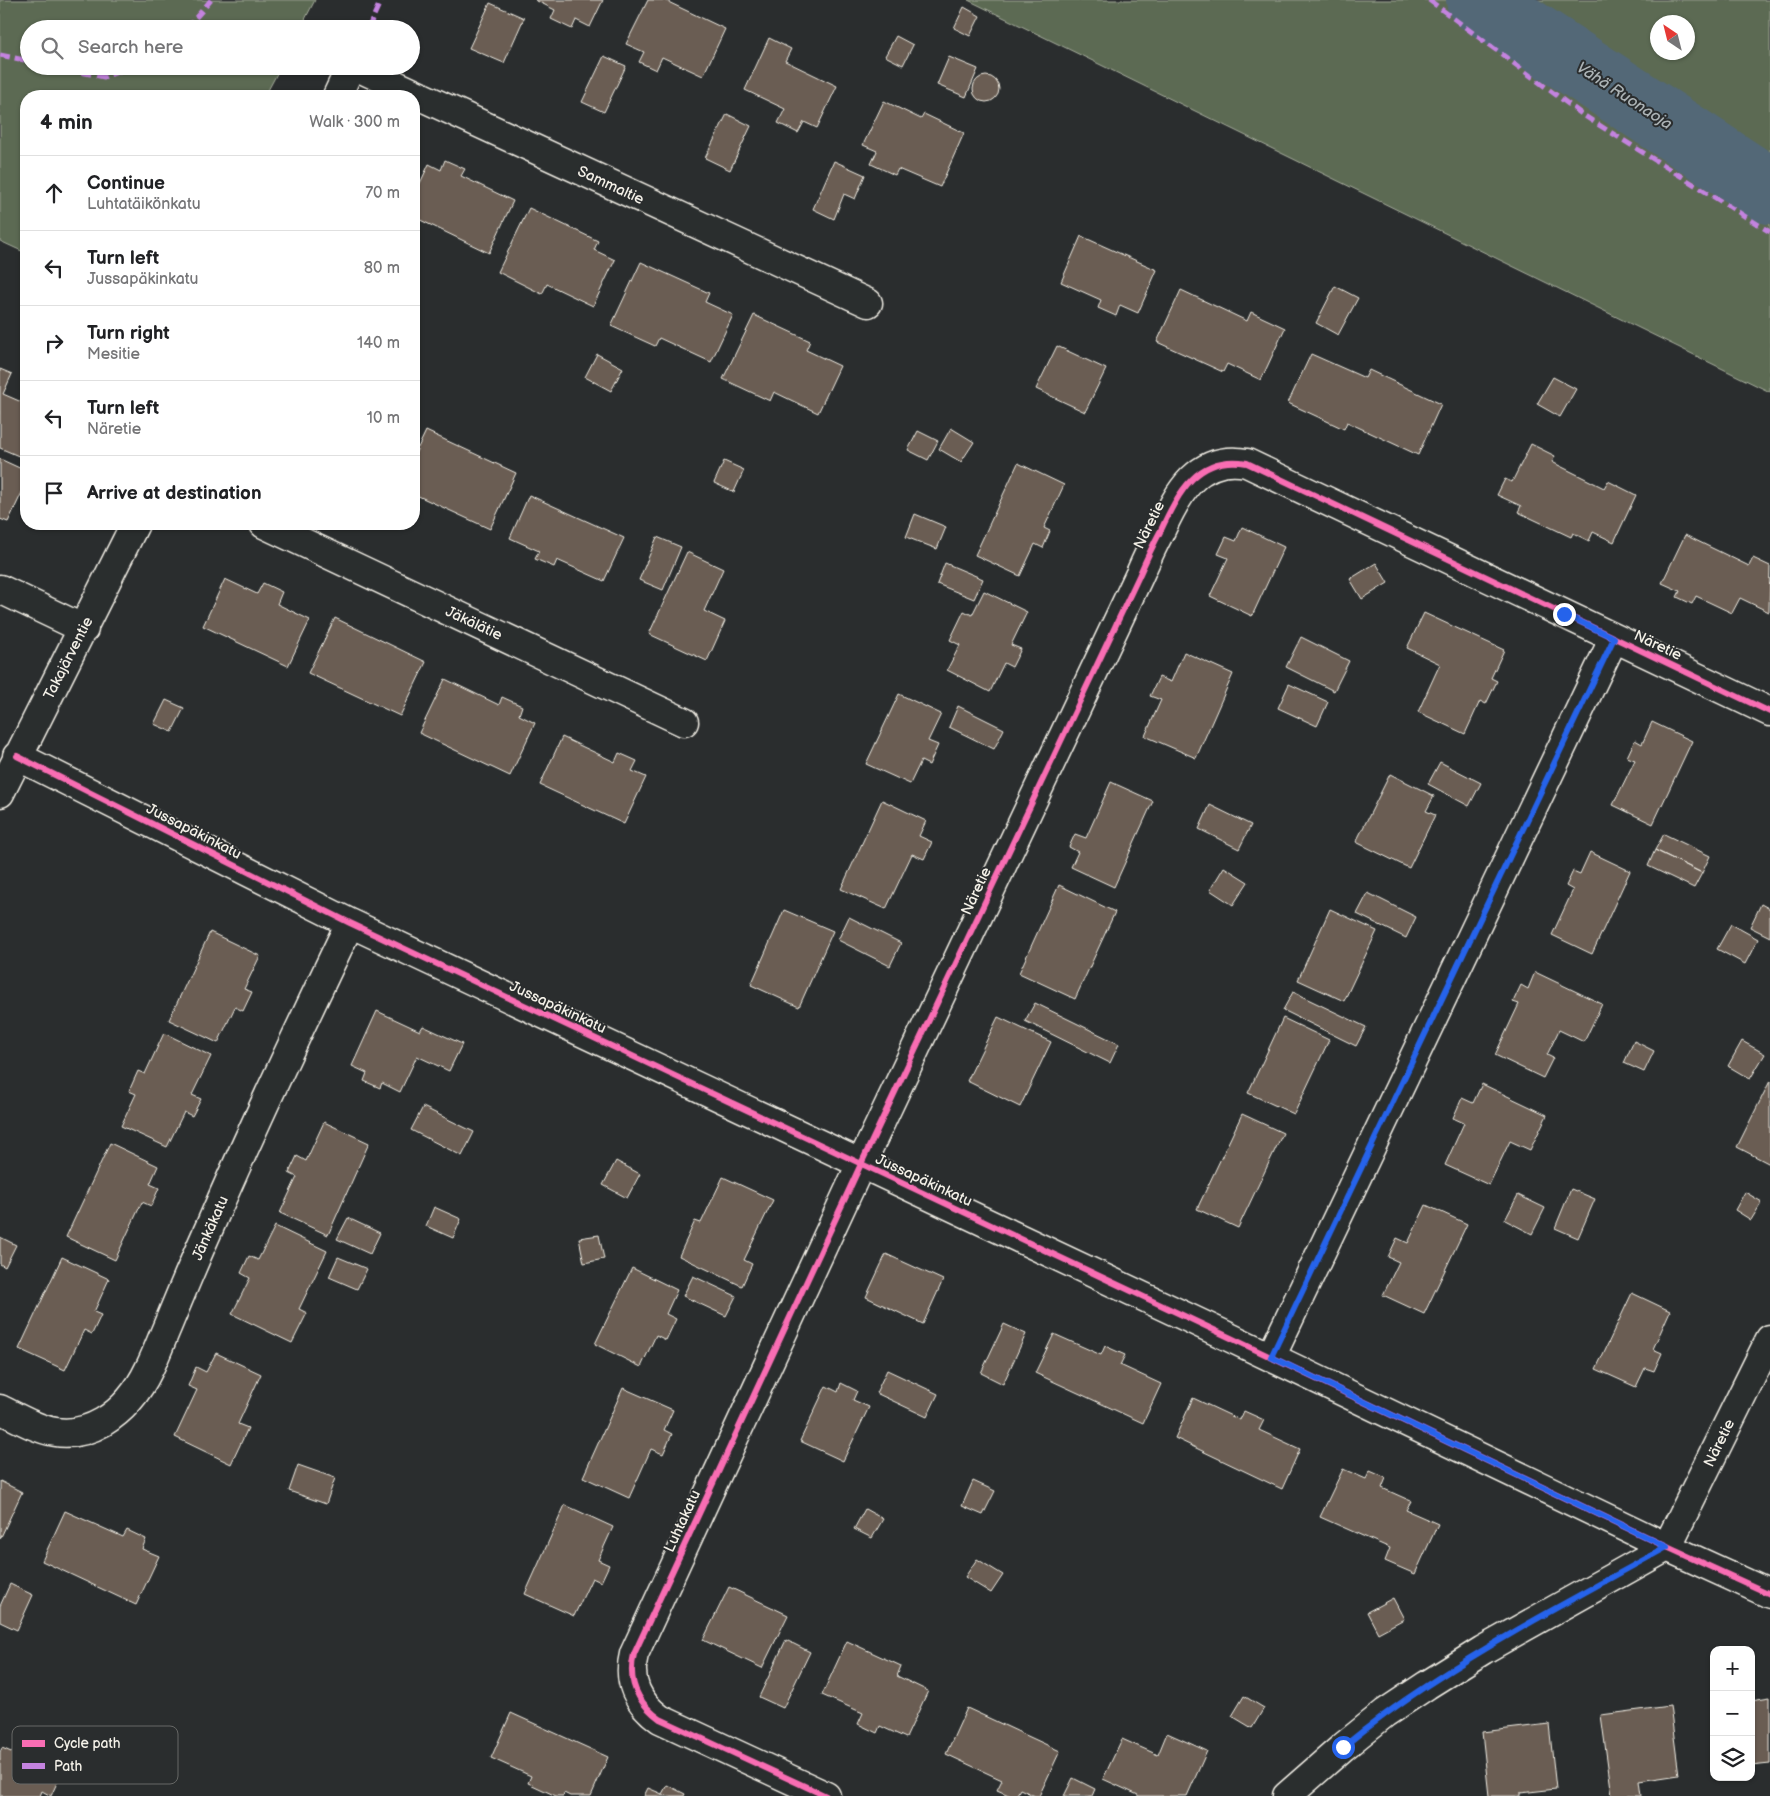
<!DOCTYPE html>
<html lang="en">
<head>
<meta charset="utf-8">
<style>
	:root { --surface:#fff; --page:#f6f6f6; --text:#202124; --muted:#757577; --line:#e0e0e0 }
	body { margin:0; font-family:"Balsamiq Sans",sans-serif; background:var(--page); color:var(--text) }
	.controls { position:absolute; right:15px; bottom:15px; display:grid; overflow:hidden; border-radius:10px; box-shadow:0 1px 4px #0004 }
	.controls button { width:45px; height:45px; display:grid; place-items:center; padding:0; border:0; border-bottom:1px solid var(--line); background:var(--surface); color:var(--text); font:25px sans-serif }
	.compass { position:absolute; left:1650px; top:15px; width:45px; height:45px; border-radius:50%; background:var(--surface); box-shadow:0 1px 4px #0004; rotate:325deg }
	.stop { position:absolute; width:15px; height:15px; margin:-11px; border:4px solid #2563eb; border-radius:50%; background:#fff }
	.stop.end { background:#2563eb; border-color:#fff; box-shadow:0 1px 5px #0008 }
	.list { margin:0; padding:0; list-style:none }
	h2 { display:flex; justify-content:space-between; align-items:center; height:65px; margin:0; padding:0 20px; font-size:21px }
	h2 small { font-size:16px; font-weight:400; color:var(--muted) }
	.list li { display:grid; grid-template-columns:32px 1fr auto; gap:15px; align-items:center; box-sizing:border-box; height:75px; padding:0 20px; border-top:1px solid var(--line) }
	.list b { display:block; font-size:19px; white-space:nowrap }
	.list p { margin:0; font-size:16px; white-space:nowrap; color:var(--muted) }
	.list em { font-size:16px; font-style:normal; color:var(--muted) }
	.icon { flex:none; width:28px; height:28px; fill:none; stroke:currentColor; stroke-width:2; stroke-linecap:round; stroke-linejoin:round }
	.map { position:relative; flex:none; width:1770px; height:1796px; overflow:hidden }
	.search { position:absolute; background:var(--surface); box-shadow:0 1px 4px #0004; left:20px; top:20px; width:400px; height:55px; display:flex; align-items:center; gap:12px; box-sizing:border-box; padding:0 18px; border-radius:28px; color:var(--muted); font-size:19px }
	.panel { position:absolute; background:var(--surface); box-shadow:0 1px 4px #0004; left:20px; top:90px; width:400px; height:440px; border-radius:20px }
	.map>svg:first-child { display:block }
</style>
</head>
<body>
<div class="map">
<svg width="1770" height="1796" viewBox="0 0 1770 1796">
	<rect width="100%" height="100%" fill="#2a2d2e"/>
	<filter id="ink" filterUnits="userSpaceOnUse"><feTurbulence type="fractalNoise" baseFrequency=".02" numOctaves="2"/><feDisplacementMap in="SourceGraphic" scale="10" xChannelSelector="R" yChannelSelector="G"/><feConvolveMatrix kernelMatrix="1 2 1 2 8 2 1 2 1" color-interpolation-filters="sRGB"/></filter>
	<g filter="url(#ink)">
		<path fill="#5b6a53" stroke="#a8ae9e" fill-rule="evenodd" d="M 0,0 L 315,0 L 300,29 L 29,29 L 29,66 L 281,66 L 265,96 L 26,96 L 26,253 L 0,241 Z
			M 968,0 L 1770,0 L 1770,392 ZM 1658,22 L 1688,22 L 1688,52 L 1658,52 Z"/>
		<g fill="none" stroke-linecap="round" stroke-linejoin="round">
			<path stroke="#536877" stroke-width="66" d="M 1479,0 L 1770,191"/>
		</g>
		<path fill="#6b5d52" stroke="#f4f1e8" d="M 535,0 L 603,0 L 590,27 L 576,20 L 572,29 L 551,19 L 555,10 Z
			M 648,0 L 664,0 L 725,29 L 703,76 L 662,57 L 656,70 L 639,62 L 644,52 L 626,44 Z
			M 490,3 L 524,18 L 504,63 L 469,48 Z
			M 964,7 L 980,16 L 970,36 L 954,28 Z
			M 896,36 L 913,45 L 903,65 L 885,56 Z
			M 769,38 L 791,49 L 785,61 L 837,86 L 817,128 L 804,122 L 798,133 L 778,123 L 785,109 L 745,90 Z
			M 604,56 L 626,66 L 604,112 L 582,102 Z
			M 949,57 L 978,69 L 966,97 L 937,85 Z
			M973 89a13 13 0 1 1 26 0a13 13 0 1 1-26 0Z
			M 884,101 L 921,119 L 924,114 L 964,133 L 940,187 L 898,169 L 895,175 L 871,164 L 877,151 L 863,145 Z
			M 727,114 L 751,126 L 730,170 L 705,158 Z
			M 445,160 L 465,169 L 461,176 L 513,201 L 489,253 L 414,217 L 414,196 L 429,164 L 441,170 Z
			M 834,161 L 865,175 L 855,199 L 844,194 L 834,219 L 813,209 Z
			M 529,208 L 598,241 L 594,250 L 615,260 L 593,306 L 547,284 L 542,294 L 498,272 Z
			M 1081,236 L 1157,270 L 1138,313 L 1120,305 L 1116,316 L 1098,308 L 1101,300 L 1061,282 Z
			M 641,262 L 709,293 L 705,302 L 733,315 L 711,362 L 659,338 L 655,346 L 611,326 Z
			M 1335,286 L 1358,298 L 1338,335 L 1316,323 Z
			M 1181,290 L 1247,321 L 1251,312 L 1285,328 L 1261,380 L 1227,364 L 1223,372 L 1157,342 Z
			M 754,315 L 810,341 L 806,350 L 840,366 L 818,413 L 774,392 L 770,401 L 723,379 Z
			M 1057,346 L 1106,369 L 1085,412 L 1036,389 Z
			M 597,354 L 623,368 L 611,391 L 585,377 Z
			M 1311,354 L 1365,378 L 1369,370 L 1441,404 L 1418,455 L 1347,422 L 1344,429 L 1288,403 Z
			M 0,369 L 12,374 L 3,394 L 26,404 L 26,446 L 21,457 L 0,448 Z
			M 1553,377 L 1576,389 L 1560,417 L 1537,404 Z
			M 951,428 L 974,442 L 961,462 L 939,449 Z
			M 426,431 L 516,473 L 490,529 L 414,494 L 414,456 Z
			M 918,431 L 938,441 L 928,460 L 908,450 Z
			M 1531,444 L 1555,456 L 1552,462 L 1604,488 L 1608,481 L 1636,495 L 1614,542 L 1593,532 L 1589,541 L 1573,533 L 1571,537 L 1518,512 L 1521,506 L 1497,495 L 1505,479 L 1512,482 Z
			M 0,459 L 26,471 L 26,484 L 8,522 L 0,519 Z
			M 724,461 L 744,470 L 734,492 L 714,483 Z
			M 1018,463 L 1064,485 L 1044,528 L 1050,531 L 1043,548 L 1035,544 L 1020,576 L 975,555 Z
			M 529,495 L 624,538 L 604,581 L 557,560 L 554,567 L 535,559 L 539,551 L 510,538 Z
			M 915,514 L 946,527 L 937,549 L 906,537 Z
			M 1242,527 L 1284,547 L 1252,616 L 1210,596 L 1228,558 L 1218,554 L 1226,537 L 1236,541 Z
			M 1685,535 L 1749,566 L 1753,558 L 1770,566 L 1769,612 L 1740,598 L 1732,613 L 1696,596 L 1692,604 L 1677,597 L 1680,591 L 1662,583 Z
			M 657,537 L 681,547 L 663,590 L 639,580 Z
			M 687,552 L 723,569 L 704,611 L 725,621 L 707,661 L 649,634 Z
			M 945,563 L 983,579 L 974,599 L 937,584 Z
			M 1376,563 L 1388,583 L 1362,599 L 1350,579 Z
			M 225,579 L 257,594 L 263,583 L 282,592 L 277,604 L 310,620 L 288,666 L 203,626 Z
			M 984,591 L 1027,612 L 1011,645 L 1021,649 L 1012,667 L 1004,663 L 990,692 L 947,670 L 960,645 L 950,640 L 964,611 L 972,615 Z
			M 1424,613 L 1504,650 L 1491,678 L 1497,681 L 1486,704 L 1480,701 L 1465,734 L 1418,712 L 1440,664 L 1407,648 Z
			M 335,618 L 426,662 L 400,716 L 308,673 Z
			M 1301,637 L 1349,661 L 1334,691 L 1286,667 Z
			M 1184,652 L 1233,674 L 1196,758 L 1145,736 L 1161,700 L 1150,696 L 1159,677 L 1171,682 Z
			M 445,679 L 499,705 L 502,697 L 522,706 L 519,715 L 535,723 L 510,776 L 419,733 Z
			M 1289,684 L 1328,702 L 1317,726 L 1278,708 Z
			M 899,694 L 941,714 L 928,741 L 938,745 L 929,765 L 921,761 L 910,784 L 866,764 Z
			M 166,700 L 184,708 L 172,732 L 154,724 Z
			M 958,706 L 1004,729 L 994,749 L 949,727 Z
			M 1652,722 L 1692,741 L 1653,824 L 1613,805 L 1635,760 L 1627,757 L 1635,740 L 1642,744 Z
			M 562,737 L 615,762 L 619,753 L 637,761 L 632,771 L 646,777 L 624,824 L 540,785 Z
			M 1440,762 L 1481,783 L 1469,806 L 1428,784 Z
			M 1390,774 L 1434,796 L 1426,811 L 1435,815 L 1409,868 L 1356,842 Z
			M 1111,782 L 1153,801 L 1114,887 L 1071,867 L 1078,852 L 1069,847 L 1075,834 L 1086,838 Z
			M 882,800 L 926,821 L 919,836 L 932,842 L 924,859 L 912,854 L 886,909 L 841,889 Z
			M 1210,805 L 1251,825 L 1239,849 L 1199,829 Z
			M 1664,834 L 1710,856 L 1702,873 L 1655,850 Z
			M 1655,850 L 1702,873 L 1694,888 L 1648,866 Z
			M 1590,852 L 1630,871 L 1592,954 L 1552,935 L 1573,890 L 1566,886 L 1573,871 L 1580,874 Z
			M 1224,867 L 1248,882 L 1233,905 L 1210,890 Z
			M 1059,885 L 1115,912 L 1075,999 L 1019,973 Z
			M 1368,893 L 1416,917 L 1406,938 L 1357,914 Z
			M 1761,904 L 1770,909 L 1770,937 L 1750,927 Z
			M 1330,909 L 1377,931 L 1344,1001 L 1298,980 Z
			M 784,910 L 833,931 L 799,1007 L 751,985 Z
			M 849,917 L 901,943 L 890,966 L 838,940 Z
			M 1731,924 L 1758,939 L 1745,964 L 1717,949 Z
			M 210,932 L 260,956 L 244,989 L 252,992 L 243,1011 L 235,1007 L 218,1043 L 169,1020 Z
			M 1535,972 L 1602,1004 L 1584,1042 L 1559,1030 L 1547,1055 L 1553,1058 L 1543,1078 L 1495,1055 L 1519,1004 L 1513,1002 L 1521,985 L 1528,989 Z
			M 1293,992 L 1366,1027 L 1356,1046 L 1283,1010 Z
			M 1035,1003 L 1119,1044 L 1110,1063 L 1025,1021 Z
			M 377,1011 L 420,1031 L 423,1026 L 462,1044 L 449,1071 L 417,1056 L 400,1092 L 382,1083 L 380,1088 L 364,1081 L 367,1073 L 352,1066 Z
			M 998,1017 L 1051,1042 L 1020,1107 L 967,1081 Z
			M 1283,1018 L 1329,1040 L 1294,1114 L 1248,1093 Z
			M 164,1033 L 211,1056 L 192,1095 L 201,1099 L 192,1116 L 184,1112 L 167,1147 L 121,1126 L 136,1094 L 129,1091 L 138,1071 L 145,1074 Z
			M 1634,1041 L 1654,1051 L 1644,1072 L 1624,1063 Z
			M 1742,1041 L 1765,1054 L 1750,1079 L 1728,1066 Z
			M 1770,1081 L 1770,1164 L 1737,1147 Z
			M 1482,1084 L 1547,1115 L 1530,1150 L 1510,1141 L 1489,1185 L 1445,1165 L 1464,1123 L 1453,1118 L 1462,1098 L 1473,1103 Z
			M 423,1107 L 474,1132 L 462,1156 L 411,1130 Z
			M 1242,1114 L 1283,1133 L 1238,1228 L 1197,1209 Z
			M 324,1122 L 369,1143 L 328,1235 L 280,1213 L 297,1177 L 289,1173 L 297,1156 L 306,1161 Z
			M 110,1143 L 158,1166 L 150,1184 L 159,1188 L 151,1206 L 142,1202 L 115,1260 L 66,1237 Z
			M 616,1161 L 640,1174 L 627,1198 L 603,1185 Z
			M 723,1177 L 773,1200 L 744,1260 L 752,1264 L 742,1286 L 679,1256 L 695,1221 L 701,1223 Z
			M 1571,1189 L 1595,1199 L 1578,1238 L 1555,1228 Z
			M 1745,1192 L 1762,1202 L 1751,1220 L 1735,1210 Z
			M 1518,1195 L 1545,1208 L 1532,1234 L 1505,1220 Z
			M 1426,1205 L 1467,1224 L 1424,1314 L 1383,1295 L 1399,1262 L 1388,1257 L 1397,1238 L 1408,1243 Z
			M 434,1207 L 461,1219 L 453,1238 L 426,1226 Z
			M 348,1218 L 380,1233 L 370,1254 L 337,1239 Z
			M 275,1226 L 327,1251 L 299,1309 L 307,1313 L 292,1343 L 232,1314 L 250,1278 L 241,1273 L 249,1256 L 258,1260 Z
			M 599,1235 L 604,1259 L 584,1263 L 579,1238 Z
			M 0,1237 L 16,1245 L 5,1267 L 0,1264 Z
			M 886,1254 L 943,1280 L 923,1324 L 866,1297 Z
			M 62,1257 L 109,1279 L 94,1312 L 101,1315 L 92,1334 L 84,1330 L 65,1370 L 19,1349 Z
			M 338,1257 L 367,1269 L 357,1289 L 329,1277 Z
			M 632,1268 L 677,1290 L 666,1314 L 676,1319 L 666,1340 L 656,1335 L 641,1367 L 595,1344 Z
			M 693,1276 L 736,1296 L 726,1316 L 683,1296 Z
			M 1632,1293 L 1670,1311 L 1653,1349 L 1662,1353 L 1654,1371 L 1645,1368 L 1636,1387 L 1596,1369 Z
			M 1004,1324 L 1026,1334 L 1003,1384 L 981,1373 Z
			M 1054,1334 L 1101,1355 L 1105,1346 L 1125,1355 L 1120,1365 L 1161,1384 L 1143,1423 L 1035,1373 Z
			M 216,1353 L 261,1374 L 238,1424 L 248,1428 L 231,1464 L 175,1437 L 197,1390 L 188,1386 L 196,1367 L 206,1372 Z
			M 887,1370 L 938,1394 L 927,1417 L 876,1393 Z
			M 841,1383 L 857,1391 L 853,1400 L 869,1407 L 843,1461 L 800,1441 L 826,1386 L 838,1392 Z
			M 623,1388 L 673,1410 L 664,1430 L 672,1434 L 663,1454 L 651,1449 L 629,1498 L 583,1477 Z
			M 1193,1398 L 1240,1420 L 1244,1411 L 1264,1420 L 1259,1430 L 1300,1449 L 1282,1489 L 1175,1438 Z
			M 298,1465 L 335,1478 L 326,1504 L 289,1491 Z
			M 1343,1469 L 1366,1479 L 1370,1471 L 1386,1478 L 1382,1488 L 1411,1501 L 1406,1510 L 1438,1524 L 1415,1574 L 1385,1561 L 1390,1548 L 1320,1517 Z
			M 0,1481 L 22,1492 L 0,1539 Z
			M 973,1481 L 995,1491 L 983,1515 L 962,1506 Z
			M 565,1505 L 613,1527 L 598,1560 L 609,1565 L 601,1582 L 592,1578 L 574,1616 L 525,1594 Z
			M 865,1509 L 883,1519 L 872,1538 L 854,1529 Z
			M 65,1511 L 123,1537 L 127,1530 L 146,1539 L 142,1549 L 159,1556 L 136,1605 L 42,1561 Z
			M 977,1559 L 1003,1575 L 991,1593 L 965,1577 Z
			M 10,1584 L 33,1595 L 17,1630 L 0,1622 L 0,1606 Z
			M 729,1587 L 788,1615 L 762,1668 L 703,1640 Z
			M 1393,1598 L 1404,1619 L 1378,1633 L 1367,1612 Z
			M 786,1640 L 810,1652 L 783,1708 L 759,1697 Z
			M 847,1641 L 901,1666 L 897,1676 L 928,1691 L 906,1738 L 880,1726 L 877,1733 L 858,1724 L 863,1713 L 822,1695 Z
			M 1244,1696 L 1264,1708 L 1252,1728 L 1232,1716 Z
			M 1770,1697 L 1770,1764 L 1751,1766 L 1751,1700 Z
			M 1670,1706 L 1679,1775 L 1639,1781 L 1641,1796 L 1612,1796 L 1601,1715 Z
			M 967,1708 L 1060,1751 L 1039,1796 L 1035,1796 L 1020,1789 L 1016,1796 L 1011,1796 L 997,1790 L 1002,1780 L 946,1754 Z
			M 511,1713 L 608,1757 L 591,1796 L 570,1796 L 564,1793 L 563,1796 L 556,1796 L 528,1783 L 531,1776 L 491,1758 Z
			M 1549,1724 L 1556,1789 L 1520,1793 L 1520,1796 L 1489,1796 L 1482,1732 Z
			M 1167,1733 L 1207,1751 L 1187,1796 L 1138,1796 L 1138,1795 L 1103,1779 L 1122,1739 L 1158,1755 Z
			M 2,1748 L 61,1774 L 51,1796 L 42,1791 L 40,1796 L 0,1796 L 0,1752 Z
			M 1073,1778 L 1095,1789 L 1092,1796 L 1064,1796 Z
			M 667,1785 L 685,1794 L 684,1796 L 644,1796 L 648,1788 L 662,1794 Z"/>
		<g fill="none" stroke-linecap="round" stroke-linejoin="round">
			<defs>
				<path id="minor" d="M 355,66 L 868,303
					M 337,96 L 351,66
					M 264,524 L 684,722
					M 0,589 L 84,629
					M 17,756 L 350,923 L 1231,1338 L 1667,1547 L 1770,1594
					M 0,793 L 135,524
					M 1271,1357 L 1614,638
					M 0,1409 C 36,1427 63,1445 103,1422 C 123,1410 139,1390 149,1369 C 156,1355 161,1341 167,1327 C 181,1293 195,1259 210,1226 C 254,1124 302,1023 350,923
					M 826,1796 L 660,1719 C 638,1703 627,1682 634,1654 L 861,1164 L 1139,576 C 1146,560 1153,545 1161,530 C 1178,493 1198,454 1247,463 L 1770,712
					M 1287,1796 L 1343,1747 L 1385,1713 L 1427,1685 L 1483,1650 L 1667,1547 L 1770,1339"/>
			</defs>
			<use href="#minor" stroke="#f4f1e8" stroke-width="31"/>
			<use href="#minor" stroke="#2a2d2e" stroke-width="28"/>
			<path stroke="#c483df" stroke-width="5" stroke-dasharray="10 5" stroke-linecap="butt" d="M 1429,0 L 1583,115 L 1770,232
				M 186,29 L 211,0
				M 368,29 L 381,0
				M 0,55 L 29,61
				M 52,66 L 104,77 L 134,66"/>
			<defs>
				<path id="cycleway" d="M 17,756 L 350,923 L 1231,1338 L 1667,1547 L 1770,1594
					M 826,1796 L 660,1719 C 638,1703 627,1682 634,1654 L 861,1164 L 1139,576 C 1146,560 1153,545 1161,530 C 1178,493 1198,454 1247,463 L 1770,712"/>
			</defs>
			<use href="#cycleway" stroke="#2a2d2e" stroke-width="9"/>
			<use href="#cycleway" stroke="#f96db3" stroke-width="6"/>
		</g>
	</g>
	<g fill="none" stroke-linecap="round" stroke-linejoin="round" filter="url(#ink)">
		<path stroke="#2563eb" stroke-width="6" d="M 1343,1747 C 1370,1725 1397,1705 1426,1686 C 1503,1635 1586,1592 1667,1547 L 1271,1357 L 1614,638 L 1564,614"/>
	</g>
	<g text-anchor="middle" stroke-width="4" stroke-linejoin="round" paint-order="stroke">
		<g font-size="15" fill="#f4f1e8" stroke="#2a2d2e">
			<text transform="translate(611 185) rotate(25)" y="5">Sammaltie</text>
			<text transform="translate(1149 525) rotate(-64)" y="5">Näretie</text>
			<text transform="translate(474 623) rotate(25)" y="5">Jäkälätie</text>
			<text transform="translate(1658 645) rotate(25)" y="5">Näretie</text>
			<text transform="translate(68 658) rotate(-63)" y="5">Takajärventie</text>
			<text transform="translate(194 831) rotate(27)" y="5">Jussapäkinkatu</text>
			<text transform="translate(976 891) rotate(-65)" y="5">Näretie</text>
			<text transform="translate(558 1007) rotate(25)" y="5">Jussapäkinkatu</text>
			<text transform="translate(924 1180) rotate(25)" y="5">Jussapäkinkatu</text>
			<text transform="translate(210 1228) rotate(-66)" y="5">Jänkäkatu</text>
			<text transform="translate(1719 1443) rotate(-64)" y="5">Näretie</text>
			<text transform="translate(682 1521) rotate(-65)" y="5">Luhtakatu</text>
		</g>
		<g font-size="16" font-style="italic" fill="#acb3b5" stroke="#2a2d2e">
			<text transform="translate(1625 95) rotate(33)" y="6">Vähä Ruonaoja</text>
		</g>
	</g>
	<rect x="12" y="1726" width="166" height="58" rx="8" fill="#2a2d2e" stroke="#676866" stroke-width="1"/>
	<rect x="22" y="1740" width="23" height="7" fill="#f96db3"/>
	<rect x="22" y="1763" width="23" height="6" fill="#c483df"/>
	<g font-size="14" fill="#f4f1e8">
		<text x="54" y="1748">Cycle path</text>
		<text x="54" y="1771">Path</text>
	</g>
</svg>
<div class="controls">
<button>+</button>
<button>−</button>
<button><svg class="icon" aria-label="layers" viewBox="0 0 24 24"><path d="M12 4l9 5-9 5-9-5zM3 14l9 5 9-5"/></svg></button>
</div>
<svg class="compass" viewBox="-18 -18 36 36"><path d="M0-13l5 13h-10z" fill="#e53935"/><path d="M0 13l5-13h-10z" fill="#757577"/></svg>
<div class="stop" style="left:1343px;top:1747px"></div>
<div class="stop end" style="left:1564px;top:614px"></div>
<div class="search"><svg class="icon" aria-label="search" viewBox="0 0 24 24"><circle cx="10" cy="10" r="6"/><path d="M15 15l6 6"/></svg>Search here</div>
<section class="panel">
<h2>4 min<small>Walk · 300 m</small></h2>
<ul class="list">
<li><svg class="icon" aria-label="ahead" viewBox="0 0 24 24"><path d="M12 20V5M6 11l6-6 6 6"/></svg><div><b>Continue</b><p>Luhtatäikönkatu</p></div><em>70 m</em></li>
<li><svg class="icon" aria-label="left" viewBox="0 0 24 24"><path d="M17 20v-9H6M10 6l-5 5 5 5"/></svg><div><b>Turn left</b><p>Jussapäkinkatu</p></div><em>80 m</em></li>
<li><svg class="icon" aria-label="right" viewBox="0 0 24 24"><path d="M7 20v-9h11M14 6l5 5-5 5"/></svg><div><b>Turn right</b><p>Mesitie</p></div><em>140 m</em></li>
<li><svg class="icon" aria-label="left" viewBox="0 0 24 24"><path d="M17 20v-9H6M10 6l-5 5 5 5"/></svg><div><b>Turn left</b><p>Näretie</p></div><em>10 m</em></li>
<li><svg class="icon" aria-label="arrive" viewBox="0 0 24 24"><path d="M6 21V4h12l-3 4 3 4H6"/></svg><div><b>Arrive at destination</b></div></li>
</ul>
</section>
</div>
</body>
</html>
